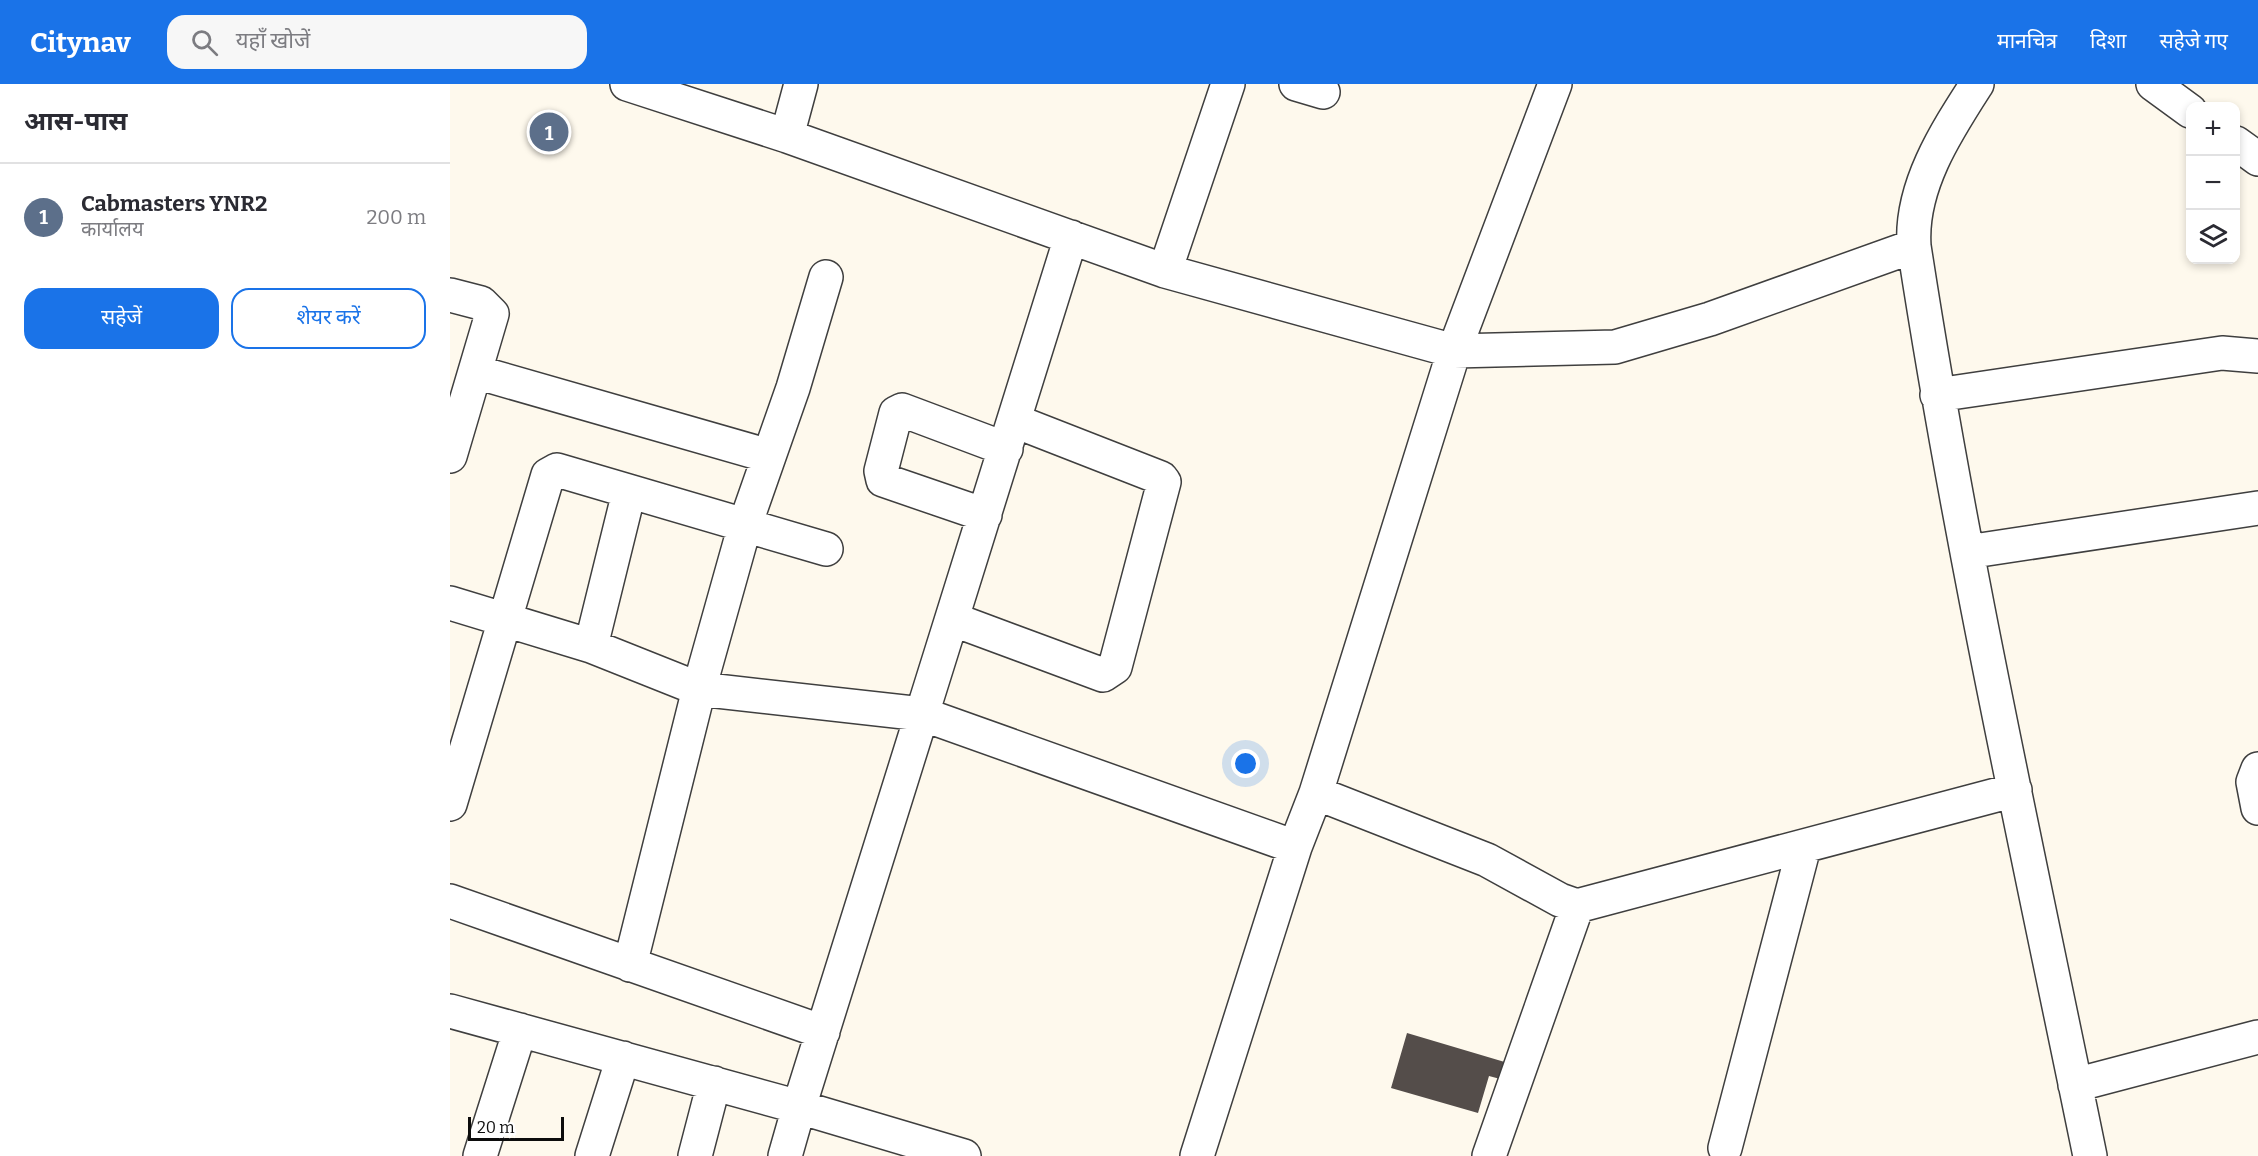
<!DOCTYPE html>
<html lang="hi">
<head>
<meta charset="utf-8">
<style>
	:root { --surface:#fff; --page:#f7f7f7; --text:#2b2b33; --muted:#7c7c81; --line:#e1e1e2; --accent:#1a73e8 }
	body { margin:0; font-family:Bitter,"Noto Sans Devanagari",serif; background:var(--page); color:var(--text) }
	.controls { position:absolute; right:18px; top:18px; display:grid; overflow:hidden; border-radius:12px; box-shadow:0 3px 9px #0003 }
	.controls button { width:54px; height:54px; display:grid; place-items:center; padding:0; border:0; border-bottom:2px solid var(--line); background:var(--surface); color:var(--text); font:30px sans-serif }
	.scale { position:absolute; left:18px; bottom:15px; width:96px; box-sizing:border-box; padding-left:6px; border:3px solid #0c0c0c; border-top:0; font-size:16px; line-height:21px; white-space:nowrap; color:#0c0c0c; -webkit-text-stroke:4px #fff; paint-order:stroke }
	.you { position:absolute; left:796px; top:680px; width:21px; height:21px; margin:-15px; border:4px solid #fff; border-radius:50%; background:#1a73e8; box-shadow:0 0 0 9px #1a73e833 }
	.badge { display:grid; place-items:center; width:39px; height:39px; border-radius:50%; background:var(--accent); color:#fff; font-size:20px; font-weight:700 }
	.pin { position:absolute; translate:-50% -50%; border:3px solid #fff; box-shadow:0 2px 6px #0006 }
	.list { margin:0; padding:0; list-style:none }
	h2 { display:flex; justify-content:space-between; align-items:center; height:78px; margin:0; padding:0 24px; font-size:26px }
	h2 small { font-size:20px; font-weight:400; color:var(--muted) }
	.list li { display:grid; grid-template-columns:39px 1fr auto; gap:18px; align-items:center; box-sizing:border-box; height:108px; padding:0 24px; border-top:2px solid var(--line) }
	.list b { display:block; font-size:22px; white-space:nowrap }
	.list p { margin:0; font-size:20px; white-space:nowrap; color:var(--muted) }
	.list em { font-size:20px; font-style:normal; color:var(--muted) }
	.actions { display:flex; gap:12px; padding:18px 24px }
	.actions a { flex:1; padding:14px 0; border:2px solid var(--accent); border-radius:18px; text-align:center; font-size:21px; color:var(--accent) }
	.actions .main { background:var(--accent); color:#fff }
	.icon { flex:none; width:33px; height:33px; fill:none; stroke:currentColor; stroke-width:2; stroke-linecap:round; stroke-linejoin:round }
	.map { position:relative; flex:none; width:1808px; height:1072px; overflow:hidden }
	header { display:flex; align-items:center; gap:36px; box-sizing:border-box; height:84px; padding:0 30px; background:var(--accent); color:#fff }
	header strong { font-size:28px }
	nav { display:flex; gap:33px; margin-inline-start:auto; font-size:21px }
	.search { width:420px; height:54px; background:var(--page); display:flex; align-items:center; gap:15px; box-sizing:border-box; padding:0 21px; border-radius:18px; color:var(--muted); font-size:22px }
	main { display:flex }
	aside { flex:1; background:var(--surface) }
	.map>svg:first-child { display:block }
</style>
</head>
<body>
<header>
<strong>Citynav</strong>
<div class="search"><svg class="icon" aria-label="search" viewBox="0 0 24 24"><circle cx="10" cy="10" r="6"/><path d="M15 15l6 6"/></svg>यहाँ खोजें</div>
<nav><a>मानचित्र</a><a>दिशा</a><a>सहेजे गए</a></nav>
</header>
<main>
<aside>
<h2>आस-पास<small></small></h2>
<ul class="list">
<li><span class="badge" style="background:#5c6f8a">1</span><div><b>Cabmasters YNR2</b><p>कार्यालय</p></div><em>200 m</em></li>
</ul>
<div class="actions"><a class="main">सहेजें</a><a>शेयर करें</a></div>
</aside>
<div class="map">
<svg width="1808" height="1072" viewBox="0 0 1808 1072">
	<rect width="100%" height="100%" fill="#fef9ed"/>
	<path fill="#544d4a" d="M 957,949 L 1058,979 L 1054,996 L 1039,992 L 1028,1029 L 941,1004 Z"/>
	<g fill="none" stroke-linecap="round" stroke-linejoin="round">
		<defs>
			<path id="street" d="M 177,0 L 337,52 L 715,187 L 1004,267 L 1165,263 L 1260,235 L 1464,162
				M 846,0 L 873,8
				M 1527,0 C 1496,48 1460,103 1464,162 C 1511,468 1578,769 1640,1072
				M 1703,0 L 1740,27
				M 337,52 L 351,0
				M 1786,59 L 1808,75
				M 621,153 L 472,630 L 845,763
				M 715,187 L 778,0
				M 0,211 L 31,219 L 42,230 L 0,372
				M 26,288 L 319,372
				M 1487,311 L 1772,269 L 1808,272
				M 535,431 L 433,396 L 431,387 L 446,329 L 452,326 L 556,365
				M 1517,468 L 1808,424
				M 0,519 L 141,562 L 249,605 L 472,630 L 349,1023 L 514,1072
				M 502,535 L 653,591 L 665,583 L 714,398 L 711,394 L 565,337
				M 141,562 L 179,408
				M 1808,685 L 1803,698 L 1808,724
				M 866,709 L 1037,776 L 1110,816 L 1127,822 L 1565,706
				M 0,720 L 98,391 L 107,386 L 376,465
				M 0,817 L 373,948
				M 180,881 L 249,605 L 295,441 L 343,304 L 376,193
				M 0,927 L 349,1023 L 335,1072
				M 1625,1001 L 1808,953
				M 1275,1064 L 1354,763
				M 30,1072 L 70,946
				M 142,1072 L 173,974
				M 245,1072 L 264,999
				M 747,1072 L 845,763 L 866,709 L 1004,267 L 1105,0
				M 1039,1072 L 1127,822"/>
		</defs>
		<use href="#street" stroke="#3f3f3f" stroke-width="36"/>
		<use href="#street" stroke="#fff" stroke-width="33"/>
	</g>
</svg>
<div class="controls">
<button>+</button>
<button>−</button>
<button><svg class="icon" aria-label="layers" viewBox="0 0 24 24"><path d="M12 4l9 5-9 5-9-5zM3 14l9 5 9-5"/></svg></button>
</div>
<div class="scale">20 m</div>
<div class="you"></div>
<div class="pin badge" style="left:99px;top:48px;background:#5c6f8a">1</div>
</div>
</main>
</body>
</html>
